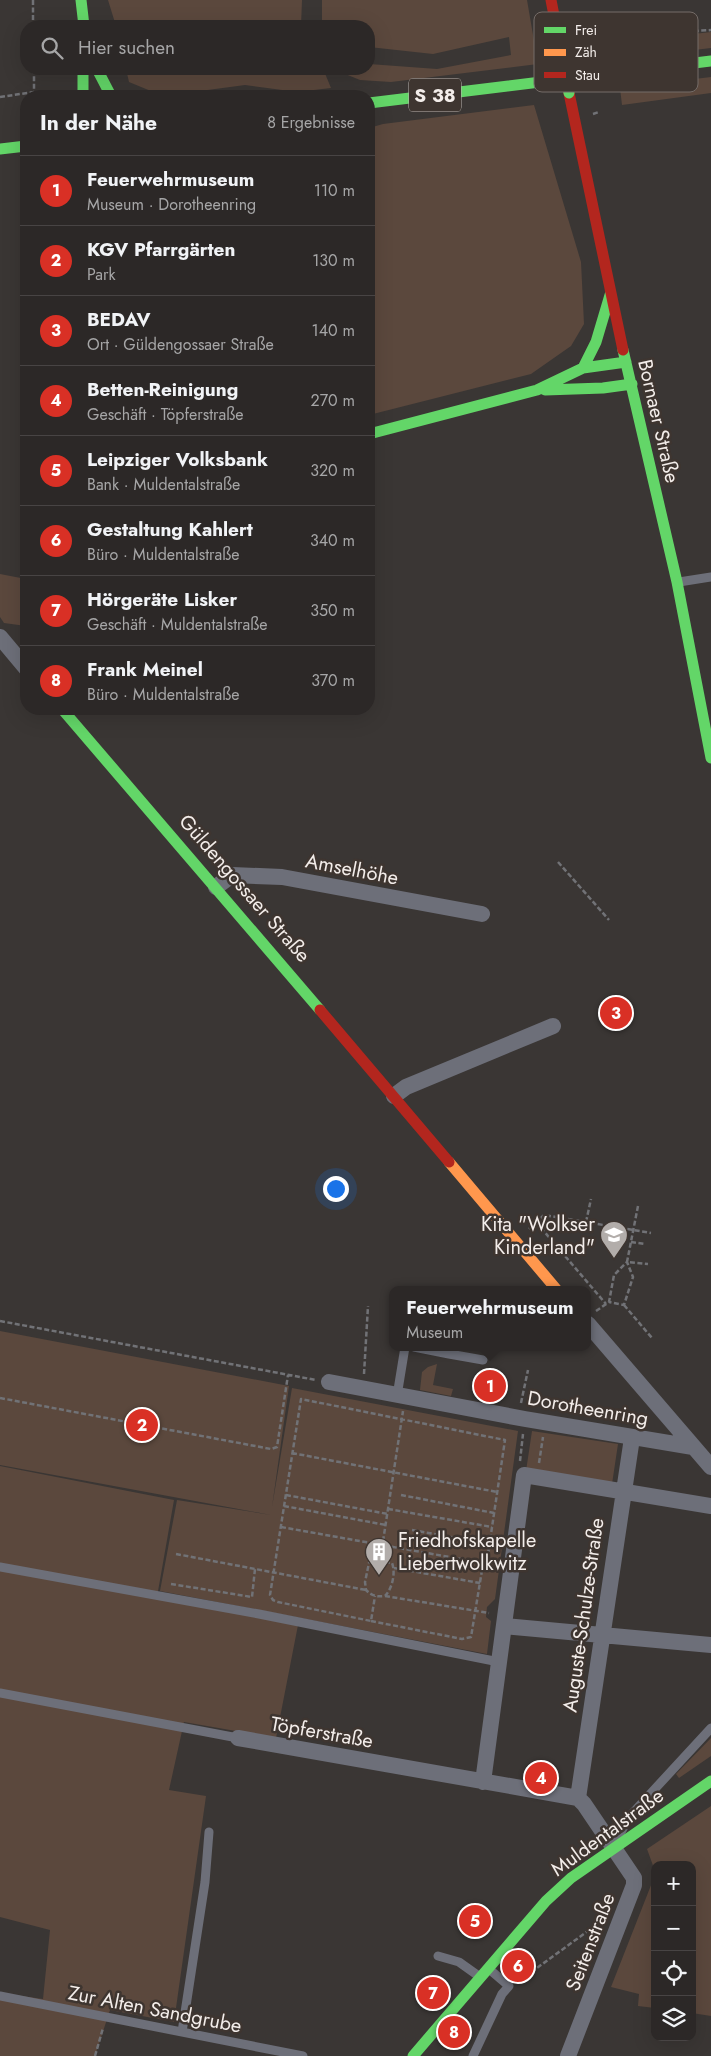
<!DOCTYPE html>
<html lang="de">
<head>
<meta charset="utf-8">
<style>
	:root { --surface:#2c2827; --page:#383433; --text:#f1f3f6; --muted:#a6a6a7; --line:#484444; --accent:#d93025 }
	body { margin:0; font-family:Jost,sans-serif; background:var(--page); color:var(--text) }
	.controls { position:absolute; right:15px; bottom:15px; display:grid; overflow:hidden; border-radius:10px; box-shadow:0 5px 20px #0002 }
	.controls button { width:45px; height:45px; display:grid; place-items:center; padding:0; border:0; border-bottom:1px solid var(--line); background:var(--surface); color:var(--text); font:25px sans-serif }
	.you { position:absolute; left:335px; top:1188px; width:18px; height:18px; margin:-12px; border:4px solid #fff; border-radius:50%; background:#1a73e8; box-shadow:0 0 0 8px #1a73e833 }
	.badge { display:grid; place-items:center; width:32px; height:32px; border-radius:50%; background:var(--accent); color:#fff; font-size:16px; font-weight:700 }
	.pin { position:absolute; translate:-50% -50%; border:2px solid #fff; box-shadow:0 1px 5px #0006 }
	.popup { position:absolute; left:389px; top:1286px; width:202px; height:65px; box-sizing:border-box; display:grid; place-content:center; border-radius:10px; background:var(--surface); filter:drop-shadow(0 1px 4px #0005); font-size:16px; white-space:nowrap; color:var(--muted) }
	.popup b { font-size:19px; color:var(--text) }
	.popup::after { content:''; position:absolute; left:50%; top:100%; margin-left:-10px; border:10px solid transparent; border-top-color:var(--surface) }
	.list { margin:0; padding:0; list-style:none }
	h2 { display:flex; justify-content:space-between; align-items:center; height:65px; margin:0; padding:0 20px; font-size:21px }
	h2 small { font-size:16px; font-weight:400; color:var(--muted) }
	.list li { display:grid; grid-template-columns:32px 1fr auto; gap:15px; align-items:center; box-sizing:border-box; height:70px; padding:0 20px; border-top:1px solid var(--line) }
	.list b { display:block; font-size:19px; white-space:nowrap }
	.list p { margin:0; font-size:16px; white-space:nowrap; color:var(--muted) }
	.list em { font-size:16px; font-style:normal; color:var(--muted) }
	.icon { flex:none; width:28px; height:28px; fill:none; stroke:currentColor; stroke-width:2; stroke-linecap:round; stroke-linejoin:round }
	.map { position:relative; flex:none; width:711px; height:2056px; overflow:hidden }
	.search { position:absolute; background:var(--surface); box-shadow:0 5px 20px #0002; left:20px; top:20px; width:355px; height:55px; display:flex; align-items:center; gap:12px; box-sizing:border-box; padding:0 18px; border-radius:20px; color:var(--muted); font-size:19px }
	.panel { position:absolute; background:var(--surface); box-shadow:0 5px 20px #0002; left:20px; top:90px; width:355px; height:625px; border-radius:20px }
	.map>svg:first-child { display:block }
</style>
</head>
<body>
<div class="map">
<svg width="711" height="2056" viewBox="0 0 711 2056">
	<rect width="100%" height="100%" fill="#3a3634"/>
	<path fill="#5b483d" d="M 108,0 L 302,0 L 301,26 L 116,26 Z
		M 322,0 L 527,0 L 538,64 L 391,82 L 360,80 L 333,69 L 369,69 L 369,64 L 437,69 L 511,55 L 509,37 L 433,54 L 369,47 L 369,26 L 322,26 Z
		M 579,24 L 643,36 L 676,36 L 711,32 L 711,48 L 586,63 Z
		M 126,69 L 144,69 L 145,71 L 165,69 L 332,69 L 324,71 L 331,88 L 297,92 L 245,85 L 163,96 L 129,82 Z
		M 711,77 L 711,93 L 622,105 L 620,88 Z
		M 534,105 L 581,262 L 584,324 L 571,346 L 531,374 L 369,415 L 369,128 L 383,124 Z
		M 0,574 L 26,579 L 26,626 L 4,623 L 0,617 Z
		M 0,1331 L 289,1386 L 272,1507 L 292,1388 L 518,1431 L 495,1599 L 487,1607 L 486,1617 L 491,1621 L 487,1654 L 160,1591 L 177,1500 L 271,1515 L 0,1465 Z
		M 437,1364 L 433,1385 L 453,1389 L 451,1396 L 420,1390 L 422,1372 L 428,1367 Z
		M 532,1431 L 618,1444 L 612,1484 L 526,1471 Z
		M 0,1466 L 174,1500 L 157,1597 L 298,1625 L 276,1738 L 184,1722 L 169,1790 L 206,1796 L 174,2022 L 110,2010 L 95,2056 L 0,2056 L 0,1993 L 43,1999 L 50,1930 L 0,1917 Z
		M 711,1738 L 711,1756 L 679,1778 L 676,1774 Z
		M 711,1806 L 711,2016 L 692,2013 L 692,1865 L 655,1865 L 655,1871 L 647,1849 Z
		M 655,1875 L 655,2008 L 638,2006 L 639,1994 L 611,1987 Z"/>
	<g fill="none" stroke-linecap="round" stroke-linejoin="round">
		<path stroke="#717276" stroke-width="2.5" stroke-dasharray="5 2.5" stroke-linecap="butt" d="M 33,0 L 33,26
			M 575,22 L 609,26 L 643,34 L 711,30
			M 0,97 L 34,92 L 34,69
			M 593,114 L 599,112
			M 558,862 L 609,920
			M 638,1206 L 627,1262 L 648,1264
			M 536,1222 L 606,1304
			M 586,1222 L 591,1199
			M 529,1229 L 544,1215 L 651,1233
			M 631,1242 L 645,1244
			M 624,1305 L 652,1338
			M 596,1311 L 609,1302 L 614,1275 L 627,1262 L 633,1277 L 624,1305 L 609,1302
			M 0,1321 L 316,1380
			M 364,1374 L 368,1306
			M 0,1398 L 271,1449 L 277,1447 L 288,1375
			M 521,1403 L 528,1370
			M 292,1453 L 497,1492
			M 520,1461 L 523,1434
			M 539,1463 L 543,1437
			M 286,1495 L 388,1514
			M 401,1495 L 494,1513
			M 284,1506 L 386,1525
			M 388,1509 L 492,1527
			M 281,1527 L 483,1563
			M 412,1530 L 489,1544
			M 176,1554 L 366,1590
			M 380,1561 L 374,1560 L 369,1563 L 365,1582 L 366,1590 C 372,1596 377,1597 385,1596 C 392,1589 396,1573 392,1563 L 380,1561 L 403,1411
			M 394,1568 L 480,1583
			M 171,1584 L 252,1597 L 255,1569
			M 385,1596 L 489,1613
			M 371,1621 L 462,1639 L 471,1637 L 484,1558 L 488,1554 L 505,1440 L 301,1399 L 270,1595 L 273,1600 L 278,1602 L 371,1621 L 375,1596
			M 519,1981 L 603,1920
			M 95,2056 L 103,2028"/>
		<path stroke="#6d6f79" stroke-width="9" d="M 679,582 L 711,577
			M 414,1347 L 449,1354 L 451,1347
			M 449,1354 L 483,1360
			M 397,1396 L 405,1347
			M 0,1567 L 259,1614 L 499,1662
			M 0,1693 L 238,1738
			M 618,1838 L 629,1817 L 711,1728
			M 438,1956 L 459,1962 L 480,1977
			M 0,1996 L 303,2056
			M 182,2032 L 205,1882 L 209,1832
			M 473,2056 L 502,1994 L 509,1986 L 489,1969"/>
		<path stroke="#6d6f79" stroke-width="16" d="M 0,637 L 26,668
			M 216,887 L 232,875 L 282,877 L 482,914
			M 394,1096 L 406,1087 L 553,1026
			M 588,1324 L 711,1467
			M 329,1382 L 525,1419 L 693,1447
			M 504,1626 L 711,1645
			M 238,1738 L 578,1798 L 584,1804 L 634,1878 L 634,1885 L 568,2056
			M 483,1782 L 524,1475 L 711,1506
			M 578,1798 L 632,1438"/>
		<path stroke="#63d668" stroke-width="11" d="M 81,0 L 84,26
			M 83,69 L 83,96
			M 97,69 L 111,96
			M 369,103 L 711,61
			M 0,149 L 26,146
			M 623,350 L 677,582 L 711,758
			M 583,368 L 596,342 L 610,295
			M 545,390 L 603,388 L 632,384
			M 369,434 L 537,390 L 583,368 L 626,362
			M 62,709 L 320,1010
			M 413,2056 L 546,1901 L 571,1878 L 711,1781"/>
		<path stroke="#ff974d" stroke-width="11" d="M 449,1162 L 557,1290"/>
		<path stroke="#b3261e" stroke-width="11" d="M 551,0 L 564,67
			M 569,93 L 623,350
			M 320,1010 L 449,1162"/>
		<path stroke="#63d668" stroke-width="11" d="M 564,67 L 569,93"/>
	</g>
	<defs>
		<symbol id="school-pin" viewBox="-11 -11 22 30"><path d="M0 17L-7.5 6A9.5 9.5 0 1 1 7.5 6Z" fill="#b2adaa" stroke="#3e3530"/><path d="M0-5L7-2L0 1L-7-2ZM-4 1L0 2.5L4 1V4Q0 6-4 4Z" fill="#fff"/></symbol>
		<symbol id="building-pin" viewBox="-11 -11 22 30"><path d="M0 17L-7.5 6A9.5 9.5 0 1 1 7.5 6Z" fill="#b2adaa" stroke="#3e3530"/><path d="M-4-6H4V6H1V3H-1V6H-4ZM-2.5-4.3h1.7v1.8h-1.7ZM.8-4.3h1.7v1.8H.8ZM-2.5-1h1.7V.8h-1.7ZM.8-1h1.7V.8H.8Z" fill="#fff"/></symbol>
	</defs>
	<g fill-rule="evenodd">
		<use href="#school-pin" x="598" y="1219" width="32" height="43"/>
		<use href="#building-pin" x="363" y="1536" width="32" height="43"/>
	</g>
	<g text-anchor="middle" stroke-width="5" stroke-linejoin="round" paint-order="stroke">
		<rect fill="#3e3530" stroke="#bdb6b2" stroke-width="1" x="409" y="78.5" width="52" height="33" rx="4"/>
		<g font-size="19" font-weight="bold" fill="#f3edea">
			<text x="435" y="102">S 38</text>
		</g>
		<g font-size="20" fill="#f3edea" stroke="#3e3530">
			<text transform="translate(659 421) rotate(77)" y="7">Bornaer Straße</text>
			<text transform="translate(352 869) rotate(11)" y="7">Amselhöhe</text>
			<text transform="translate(245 888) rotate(49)" y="7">Güldengossaer Straße</text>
			<text transform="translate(588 1408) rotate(10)" y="7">Dorotheenring</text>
			<text transform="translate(583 1615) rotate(-82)" y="7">Auguste-Schulze-Straße</text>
			<text transform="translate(322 1732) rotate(10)" y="7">Töpferstraße</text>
			<text transform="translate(607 1832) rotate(-36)" y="7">Muldentalstraße</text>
			<text transform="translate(590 1942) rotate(-69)" y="7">Seitenstraße</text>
			<text transform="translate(155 2009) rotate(11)" y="7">Zur Alten Sandgrube</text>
		</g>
		<g font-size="20" fill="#f3edea" stroke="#3e3530" text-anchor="end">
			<text x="595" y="1231">Kita "Wolkser<tspan x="595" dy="23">Kinderland"</tspan></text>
			<text x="398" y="1547" text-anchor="start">Friedhofskapelle<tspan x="398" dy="23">Liebertwolkwitz</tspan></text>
		</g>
	</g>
	<rect x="534" y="12" width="164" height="80" rx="8" fill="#3e3530" stroke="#746c68" stroke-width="1"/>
	<rect x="544" y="27" width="22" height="6" fill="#63d668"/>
	<rect x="544" y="49" width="22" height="7" fill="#ff974d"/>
	<rect x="544" y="72" width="22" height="6" fill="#b3261e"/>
	<g font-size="14" fill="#f3edea">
		<text x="575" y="35">Frei</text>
		<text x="575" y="57">Zäh</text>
		<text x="575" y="80">Stau</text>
	</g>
</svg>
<div class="controls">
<button>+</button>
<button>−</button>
<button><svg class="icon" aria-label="locate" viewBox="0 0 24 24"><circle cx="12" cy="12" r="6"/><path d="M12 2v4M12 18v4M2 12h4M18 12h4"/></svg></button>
<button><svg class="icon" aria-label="layers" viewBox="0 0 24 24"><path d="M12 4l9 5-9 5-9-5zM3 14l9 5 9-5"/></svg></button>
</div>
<div class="you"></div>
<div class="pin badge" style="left:490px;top:1386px">1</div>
<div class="popup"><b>Feuerwehrmuseum</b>Museum</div>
<div class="pin badge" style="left:142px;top:1425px">2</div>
<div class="pin badge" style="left:616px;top:1013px">3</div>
<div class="pin badge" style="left:541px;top:1778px">4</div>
<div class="pin badge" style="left:475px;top:1921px">5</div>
<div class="pin badge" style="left:518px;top:1966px">6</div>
<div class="pin badge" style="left:433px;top:1993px">7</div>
<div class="pin badge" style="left:454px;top:2032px">8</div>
<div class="search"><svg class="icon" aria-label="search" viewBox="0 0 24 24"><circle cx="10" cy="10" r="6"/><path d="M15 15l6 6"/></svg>Hier suchen</div>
<section class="panel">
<h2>In der Nähe<small>8 Ergebnisse</small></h2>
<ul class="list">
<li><span class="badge">1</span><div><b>Feuerwehrmuseum</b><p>Museum · Dorotheenring</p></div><em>110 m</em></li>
<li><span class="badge">2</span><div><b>KGV Pfarrgärten</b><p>Park</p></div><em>130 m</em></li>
<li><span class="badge">3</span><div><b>BEDAV</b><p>Ort · Güldengossaer Straße</p></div><em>140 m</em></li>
<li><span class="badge">4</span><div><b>Betten-Reinigung</b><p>Geschäft · Töpferstraße</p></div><em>270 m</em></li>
<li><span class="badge">5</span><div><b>Leipziger Volksbank</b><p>Bank · Muldentalstraße</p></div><em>320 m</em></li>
<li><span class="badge">6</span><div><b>Gestaltung Kahlert</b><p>Büro · Muldentalstraße</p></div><em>340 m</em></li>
<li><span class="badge">7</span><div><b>Hörgeräte Lisker</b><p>Geschäft · Muldentalstraße</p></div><em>350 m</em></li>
<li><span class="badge">8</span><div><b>Frank Meinel</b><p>Büro · Muldentalstraße</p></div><em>370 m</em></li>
</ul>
</section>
</div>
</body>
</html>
